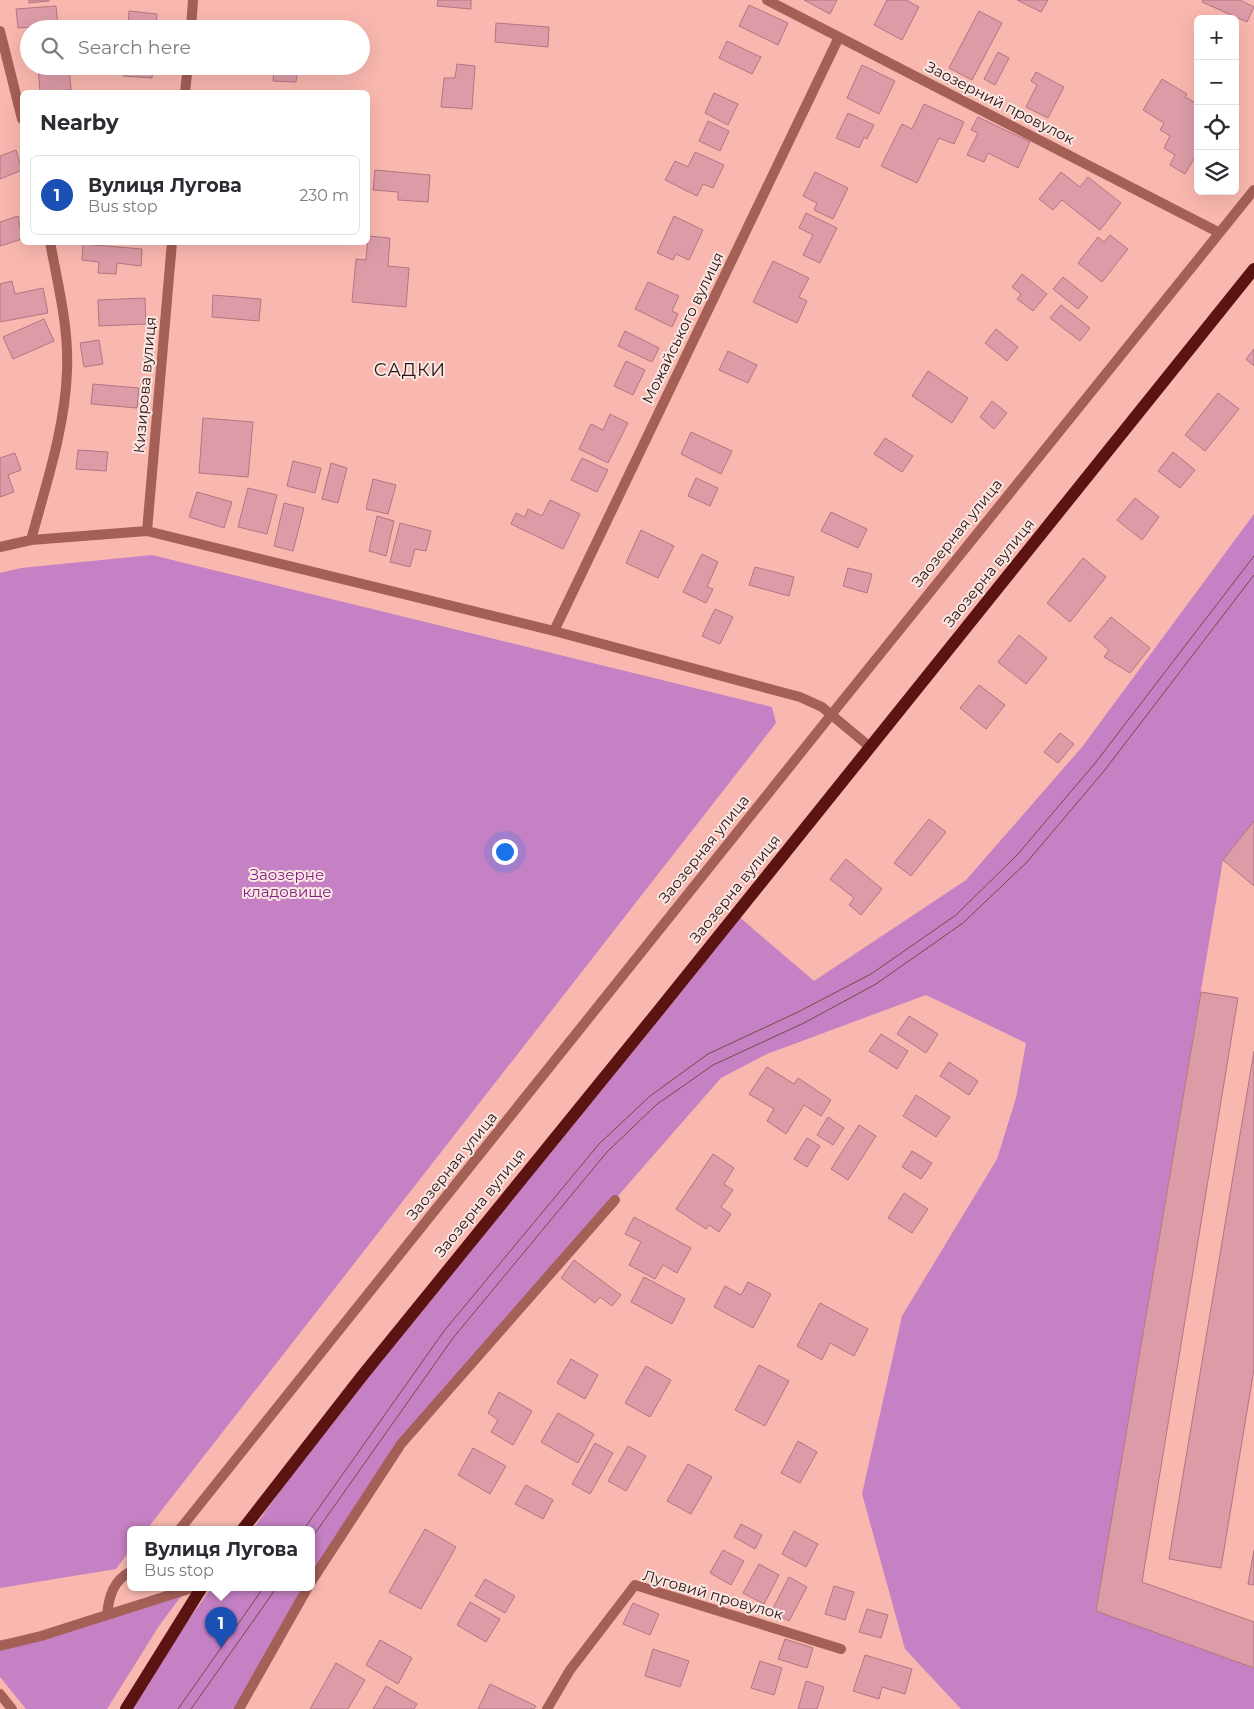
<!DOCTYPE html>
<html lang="en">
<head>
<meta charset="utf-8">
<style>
	:root { --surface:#fff; --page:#f7f7f7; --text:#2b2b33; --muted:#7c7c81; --line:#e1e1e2; --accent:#1a73e8 }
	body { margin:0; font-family:Montserrat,sans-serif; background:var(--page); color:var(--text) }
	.controls { position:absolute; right:15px; top:15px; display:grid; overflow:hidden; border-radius:8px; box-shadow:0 5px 20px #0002 }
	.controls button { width:45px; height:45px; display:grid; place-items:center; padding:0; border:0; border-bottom:1px solid var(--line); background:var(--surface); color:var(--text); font:25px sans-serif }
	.you { position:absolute; left:504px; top:851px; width:18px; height:18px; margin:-12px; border:4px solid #fff; border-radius:50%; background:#1a73e8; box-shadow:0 0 0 8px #1a73e833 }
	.badge { display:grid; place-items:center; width:32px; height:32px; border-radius:50%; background:var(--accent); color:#fff; font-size:16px; font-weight:700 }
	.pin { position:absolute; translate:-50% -41px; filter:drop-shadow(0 1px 2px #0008) }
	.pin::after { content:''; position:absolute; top:26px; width:18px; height:15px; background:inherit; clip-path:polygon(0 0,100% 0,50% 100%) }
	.popup { position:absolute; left:127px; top:1526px; width:188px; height:65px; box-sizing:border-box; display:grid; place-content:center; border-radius:8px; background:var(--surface); filter:drop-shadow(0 1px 4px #0005); font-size:16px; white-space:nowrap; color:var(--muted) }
	.popup b { font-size:19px; color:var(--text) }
	.popup::after { content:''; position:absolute; left:50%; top:100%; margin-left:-10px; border:10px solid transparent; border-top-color:var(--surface) }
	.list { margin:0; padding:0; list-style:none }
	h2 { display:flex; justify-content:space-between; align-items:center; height:65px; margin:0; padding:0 20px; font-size:21px }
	h2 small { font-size:16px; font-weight:400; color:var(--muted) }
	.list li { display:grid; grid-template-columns:32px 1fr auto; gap:15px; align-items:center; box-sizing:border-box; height:80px; margin:0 10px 10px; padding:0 10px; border:1px solid var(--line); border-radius:8px }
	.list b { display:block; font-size:19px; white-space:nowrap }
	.list p { margin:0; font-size:16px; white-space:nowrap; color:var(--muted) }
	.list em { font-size:16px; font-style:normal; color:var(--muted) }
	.icon { flex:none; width:28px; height:28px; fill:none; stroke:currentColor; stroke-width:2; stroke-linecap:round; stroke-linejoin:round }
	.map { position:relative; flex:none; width:1254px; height:1709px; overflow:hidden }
	.search { position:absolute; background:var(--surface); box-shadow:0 5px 20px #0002; left:20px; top:20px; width:350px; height:55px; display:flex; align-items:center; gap:12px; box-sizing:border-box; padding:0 18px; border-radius:28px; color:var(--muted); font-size:19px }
	.panel { position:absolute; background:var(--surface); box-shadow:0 5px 20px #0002; left:20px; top:90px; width:350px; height:155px; border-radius:8px }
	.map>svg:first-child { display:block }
</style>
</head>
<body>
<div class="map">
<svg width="1254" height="1709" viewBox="0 0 1254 1709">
	<rect width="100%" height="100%" fill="#f9b8af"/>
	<path fill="#c681c4" d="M 1254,514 L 1254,821 L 1223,860 L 1096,1611 L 1254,1668 L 1254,1709 L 961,1709 L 905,1649 L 862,1494 L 902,1316 L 997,1159 L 1016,1098 L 1026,1043 L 926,995 L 767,1054 L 721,1078 L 401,1444 L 311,1582 L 311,1529 L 253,1529 L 344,1400 L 737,915 L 814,981 L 966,880 L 1082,747 Z
		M 152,555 L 772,707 L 776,723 L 147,1529 L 131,1529 L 131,1549 L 116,1569 L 0,1588 L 0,573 L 21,568 Z
		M 173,1587 L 188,1587 L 159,1626 L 107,1709 L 26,1709 L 0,1677 L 0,1640 L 58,1634 L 159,1595 Z
		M 212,1587 L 308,1587 L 239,1709 L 131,1709 L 177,1636 Z"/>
	<path fill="#dc9ca7" stroke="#b27581" d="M 29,0 L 49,0 L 49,1 L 29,3 Z
		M 438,0 L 471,0 L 471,9 L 437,6 Z
		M 804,0 L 837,0 L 830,14 Z
		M 887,0 L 906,0 L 919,7 L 902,40 L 874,25 Z
		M 1017,0 L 1048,0 L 1041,12 Z
		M 1203,0 L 1240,0 L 1254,7 L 1247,22 L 1202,2 Z
		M 749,5 L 788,23 L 778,45 L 739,26 Z
		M 56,6 L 58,25 L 18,28 L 16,9 Z
		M 129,11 L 157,14 L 156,29 L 128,29 Z
		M 979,11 L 1002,23 L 972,80 L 949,68 Z
		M 496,23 L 549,27 L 548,47 L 495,42 Z
		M 727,41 L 761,57 L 752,74 L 719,58 Z
		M 998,52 L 1009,58 L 995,85 L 984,79 Z
		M 457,64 L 475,66 L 472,109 L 441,107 L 444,78 L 455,78 Z
		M 862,65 L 895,81 L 879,114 L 847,98 Z
		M 38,66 L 69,66 L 71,90 L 40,92 Z
		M 124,66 L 153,66 L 152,78 L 123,76 Z
		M 242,66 L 298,66 L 296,82 L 273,81 L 274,69 Z
		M 1036,72 L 1064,87 L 1048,118 L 1026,107 L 1037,85 L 1031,81 Z
		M 1162,79 L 1187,94 L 1185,97 L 1198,104 L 1198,152 L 1185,174 L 1170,165 L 1175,155 L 1164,148 L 1170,136 L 1160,130 L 1164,123 L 1143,110 Z
		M 714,93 L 738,104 L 728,125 L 705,113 Z
		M 924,104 L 964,122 L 954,144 L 939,138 L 917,183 L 881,166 L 902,124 L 912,129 Z
		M 848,113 L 874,125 L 867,139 L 864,137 L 859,148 L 836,138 Z
		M 978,117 L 1030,142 L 1018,168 L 988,153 L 984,162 L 967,155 L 978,133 L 971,130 Z
		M 708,121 L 729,131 L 720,151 L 699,141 Z
		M 16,150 L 22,170 L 0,179 L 0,156 Z
		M 695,152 L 724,165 L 713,188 L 703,184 L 697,196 L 665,180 L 675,161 L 688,167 Z
		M 375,170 L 430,175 L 428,202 L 398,200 L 398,192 L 373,190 Z
		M 815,172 L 848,188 L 833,219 L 814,210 L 817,203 L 803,196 Z
		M 1061,172 L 1080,187 L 1088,177 L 1121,203 L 1100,230 L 1062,200 L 1053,210 L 1039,199 Z
		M 806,213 L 837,228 L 820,263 L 803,255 L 813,235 L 799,228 Z
		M 18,216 L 22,239 L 0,246 L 0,222 Z
		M 674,216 L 703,230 L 689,260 L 676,254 L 673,260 L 657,253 Z
		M 1110,235 L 1128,249 L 1102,282 L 1078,263 L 1098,237 L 1104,242 Z
		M 368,236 L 390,238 L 388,266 L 409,268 L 406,307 L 352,302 L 356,259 L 366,260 Z
		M 83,244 L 142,249 L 141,266 L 117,263 L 116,274 L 98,273 L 99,262 L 82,260 Z
		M 773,261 L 809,278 L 799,297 L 807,301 L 797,323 L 753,302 Z
		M 1022,274 L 1047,294 L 1033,311 L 1017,299 L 1021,294 L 1012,287 Z
		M 1063,277 L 1088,297 L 1078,309 L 1053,289 Z
		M 12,281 L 15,294 L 43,288 L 48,313 L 0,322 L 0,284 Z
		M 648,282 L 679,296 L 672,311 L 678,314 L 672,327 L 635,309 Z
		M 213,295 L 261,299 L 259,321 L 212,317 Z
		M 145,298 L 146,324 L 99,326 L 98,300 Z
		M 1061,305 L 1090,328 L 1080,341 L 1050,318 Z
		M 44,319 L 54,341 L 13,359 L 3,337 Z
		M 996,329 L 1018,347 L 1007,361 L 985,343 Z
		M 625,331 L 659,348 L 652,362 L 618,346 Z
		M 99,340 L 103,364 L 84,367 L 80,343 Z
		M 1254,349 L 1254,366 L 1246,359 Z
		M 728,351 L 757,365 L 748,383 L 719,370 Z
		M 626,361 L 645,370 L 633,395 L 614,386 Z
		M 928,371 L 968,398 L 952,423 L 912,396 Z
		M 93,384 L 139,388 L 137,408 L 91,404 Z
		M 1218,393 L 1239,409 L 1205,451 L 1185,435 Z
		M 992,401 L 1007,413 L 994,429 L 980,417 Z
		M 610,414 L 628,423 L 608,463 L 579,449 L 591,424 L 603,430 Z
		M 203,418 L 253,422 L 248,477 L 199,473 Z
		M 691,432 L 732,451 L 721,474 L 681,454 Z
		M 885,438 L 913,456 L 902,472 L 874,454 Z
		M 78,450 L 108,452 L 106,471 L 76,469 Z
		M 1173,452 L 1195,470 L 1180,488 L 1158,471 Z
		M 15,453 L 21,470 L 8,475 L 14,492 L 0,497 L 0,458 Z
		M 582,458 L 608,470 L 597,492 L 571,480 Z
		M 293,461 L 321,468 L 315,493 L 287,486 Z
		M 331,463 L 347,468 L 338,503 L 322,499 Z
		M 696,478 L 718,488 L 710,506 L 688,496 Z
		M 373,479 L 396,485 L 388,514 L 366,509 Z
		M 248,488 L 277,495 L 267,534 L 238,527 Z
		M 197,492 L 232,502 L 224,528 L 189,517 Z
		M 1135,498 L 1159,517 L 1142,540 L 1117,520 Z
		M 550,500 L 580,514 L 563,549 L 511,524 L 516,513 L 525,517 L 528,509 L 542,516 Z
		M 284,503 L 304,508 L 293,551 L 274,546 Z
		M 831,512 L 867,529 L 858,548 L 821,531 Z
		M 377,516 L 394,521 L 386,556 L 369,551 Z
		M 400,523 L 431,531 L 426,551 L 415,549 L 410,567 L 390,562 Z
		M 641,530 L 674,546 L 658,578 L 626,563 Z
		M 702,554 L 718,562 L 707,587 L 713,589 L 706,603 L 683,592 Z
		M 1083,558 L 1106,577 L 1070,622 L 1047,603 Z
		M 755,567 L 794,577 L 789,596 L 749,585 Z
		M 848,568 L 872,574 L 867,593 L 843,586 Z
		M 715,609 L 733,617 L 720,644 L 702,636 Z
		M 1111,617 L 1150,648 L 1130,673 L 1104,657 L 1109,650 L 1094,637 Z
		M 1019,635 L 1047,658 L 1026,684 L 998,662 Z
		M 979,685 L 1005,705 L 986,729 L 960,708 Z
		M 1060,733 L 1074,744 L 1058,763 L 1044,752 Z
		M 929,819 L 946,832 L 911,876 L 894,863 Z
		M 1254,821 L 1254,886 L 1223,860 Z
		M 846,859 L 882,889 L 861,915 L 849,905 L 854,898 L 830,879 Z
		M 1201,992 L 1238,998 L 1142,1582 L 1254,1622 L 1254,1668 L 1096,1611 Z
		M 909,1016 L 938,1034 L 926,1053 L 897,1034 Z
		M 881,1034 L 908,1051 L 897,1069 L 869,1051 Z
		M 1254,1051 L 1254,1369 L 1221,1568 L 1169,1559 Z
		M 949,1062 L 978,1081 L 969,1095 L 940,1076 Z
		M 767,1067 L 794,1084 L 798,1078 L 831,1100 L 821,1116 L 804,1105 L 786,1134 L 767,1121 L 774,1109 L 749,1094 Z
		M 916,1095 L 950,1117 L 936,1137 L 903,1116 Z
		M 828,1117 L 844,1128 L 833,1145 L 817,1135 Z
		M 859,1125 L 876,1136 L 848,1180 L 831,1169 Z
		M 807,1138 L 820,1146 L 807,1167 L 794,1159 Z
		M 912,1151 L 932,1163 L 921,1179 L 902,1167 Z
		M 713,1154 L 734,1168 L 724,1184 L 733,1190 L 721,1207 L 731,1214 L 719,1232 L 709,1225 L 706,1229 L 676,1209 Z
		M 904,1193 L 928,1209 L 912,1233 L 888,1218 Z
		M 634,1217 L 691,1248 L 677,1273 L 663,1265 L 655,1279 L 629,1265 L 641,1242 L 625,1234 Z
		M 574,1260 L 621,1295 L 612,1306 L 600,1297 L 595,1303 L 561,1278 Z
		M 644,1277 L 685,1299 L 672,1324 L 631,1302 Z
		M 748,1282 L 771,1294 L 753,1328 L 714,1307 L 725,1286 L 741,1295 Z
		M 820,1303 L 868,1329 L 854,1356 L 830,1343 L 822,1360 L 797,1346 Z
		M 571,1359 L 598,1375 L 585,1399 L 557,1383 Z
		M 759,1365 L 789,1381 L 765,1426 L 735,1410 Z
		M 646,1366 L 671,1380 L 650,1417 L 625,1403 Z
		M 499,1392 L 532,1411 L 513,1445 L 491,1432 L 498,1420 L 488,1413 Z
		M 558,1413 L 594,1434 L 578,1463 L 541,1442 Z
		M 798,1441 L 817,1452 L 800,1483 L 781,1473 Z
		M 595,1443 L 613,1453 L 590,1494 L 572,1484 Z
		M 628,1446 L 646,1456 L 626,1491 L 608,1481 Z
		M 473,1448 L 506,1466 L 490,1494 L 458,1475 Z
		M 688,1464 L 712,1477 L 691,1514 L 667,1501 Z
		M 526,1485 L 553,1500 L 543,1519 L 515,1504 Z
		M 741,1524 L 762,1535 L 755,1549 L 734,1537 Z
		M 425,1529 L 456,1547 L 421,1609 L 389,1592 Z
		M 794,1531 L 818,1544 L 806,1567 L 782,1554 Z
		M 723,1550 L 744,1561 L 731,1585 L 710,1573 Z
		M 1254,1550 L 1254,1585 L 1248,1584 Z
		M 759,1564 L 779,1575 L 764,1604 L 743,1593 Z
		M 789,1577 L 807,1587 L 789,1621 L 771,1612 Z
		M 485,1579 L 515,1596 L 505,1613 L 475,1596 Z
		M 834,1586 L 854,1592 L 845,1620 L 825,1614 Z
		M 470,1602 L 500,1619 L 486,1642 L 457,1625 Z
		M 633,1603 L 659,1614 L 650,1635 L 623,1624 Z
		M 867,1609 L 888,1615 L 881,1638 L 859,1632 Z
		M 785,1639 L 813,1648 L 807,1668 L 778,1659 Z
		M 380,1640 L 412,1658 L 398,1684 L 366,1665 Z
		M 653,1649 L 689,1661 L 680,1687 L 645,1676 Z
		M 865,1655 L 912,1669 L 905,1694 L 882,1687 L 879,1699 L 853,1691 Z
		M 760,1661 L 782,1668 L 774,1695 L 751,1688 Z
		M 336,1663 L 365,1680 L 348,1709 L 310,1709 Z
		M 806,1681 L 824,1687 L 817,1709 L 798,1709 Z
		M 490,1684 L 536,1706 L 534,1709 L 478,1709 Z
		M 386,1686 L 417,1704 L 414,1709 L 373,1709 Z"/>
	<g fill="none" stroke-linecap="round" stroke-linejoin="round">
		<path stroke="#a45f57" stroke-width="10" d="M 767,0 L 1218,232
			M 191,29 L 193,0
			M 0,31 L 22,119
			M 185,92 L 188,66
			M 147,531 L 172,242
			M 31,540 C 46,484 65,429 67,371 C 69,328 58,285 50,242
			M 0,547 L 31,540 L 147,531 L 554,631 L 800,697 L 822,707 L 870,747
			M 554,631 L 839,37
			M 180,1529 L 831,715 L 1254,190
			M 311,1582 L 401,1444 L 615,1200
			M 107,1615 C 109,1596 113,1581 131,1571
			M 0,1646 L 41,1636 L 195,1587
			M 0,1694 L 12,1709
			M 239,1709 L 308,1587
			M 547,1709 L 570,1670 L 635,1585 L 841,1649"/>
		<path stroke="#5b1411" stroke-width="12" d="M 243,1529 L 362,1376 L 659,1010 L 1254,269
			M 126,1709 L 202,1587"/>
		<path stroke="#704b46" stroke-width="1" d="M 304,1529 L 444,1331 L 599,1144 L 650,1096 L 708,1054 L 798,1012 L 871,974 L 956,915 L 1018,854 L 1096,762 L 1254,556
			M 311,1539 L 453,1338 L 607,1152 L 656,1105 L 713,1065 L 804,1023 L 876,984 L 963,923 L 1027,862 L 1104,771 L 1254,575
			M 178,1709 L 264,1587
			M 191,1709 L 277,1587"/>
	</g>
	<g text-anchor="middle" stroke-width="4" stroke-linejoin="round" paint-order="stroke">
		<g font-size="15" fill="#2b1411" stroke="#fae6e2">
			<text transform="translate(1000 103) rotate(27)" y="5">Заозерний провулок</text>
			<text transform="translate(683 328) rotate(-64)" y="5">Можайського вулиця</text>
			<text transform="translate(145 385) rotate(-85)" y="5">Кизирова вулиця</text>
			<text transform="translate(957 533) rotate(-51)" y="5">Заозерная улица</text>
			<text transform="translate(989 573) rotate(-51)" y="5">Заозерна вулиця</text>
			<text transform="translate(704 849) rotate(-51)" y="5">Заозерная улица</text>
			<text transform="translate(735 889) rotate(-51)" y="5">Заозерна вулиця</text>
			<text transform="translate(452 1166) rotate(-51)" y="5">Заозерная улица</text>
			<text transform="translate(480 1203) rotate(-51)" y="5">Заозерна вулиця</text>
			<text transform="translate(713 1595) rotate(16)" y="5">Луговий провулок</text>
		</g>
		<g font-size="15" fill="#832284" stroke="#fae6e2">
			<text x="287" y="880">Заозерне<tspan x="287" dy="17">кладовище</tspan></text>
		</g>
		<g font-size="18" letter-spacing="1" fill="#2b1411" stroke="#fae6e2">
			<text x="410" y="376">САДКИ</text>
		</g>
	</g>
</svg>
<div class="controls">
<button>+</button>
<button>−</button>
<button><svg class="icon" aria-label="locate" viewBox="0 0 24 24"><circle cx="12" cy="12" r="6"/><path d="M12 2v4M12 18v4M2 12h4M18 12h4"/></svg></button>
<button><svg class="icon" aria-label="layers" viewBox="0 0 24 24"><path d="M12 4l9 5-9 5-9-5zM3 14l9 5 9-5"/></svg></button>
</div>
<div class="you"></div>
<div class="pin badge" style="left:221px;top:1648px;background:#1a4fb4">1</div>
<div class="popup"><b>Вулиця Лугова</b>Bus stop</div>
<div class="search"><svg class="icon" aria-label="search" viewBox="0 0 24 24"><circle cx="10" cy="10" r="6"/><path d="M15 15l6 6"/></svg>Search here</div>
<section class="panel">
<h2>Nearby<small></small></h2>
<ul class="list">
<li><span class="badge" style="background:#1a4fb4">1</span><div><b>Вулиця Лугова</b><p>Bus stop</p></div><em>230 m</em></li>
</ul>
</section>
</div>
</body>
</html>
